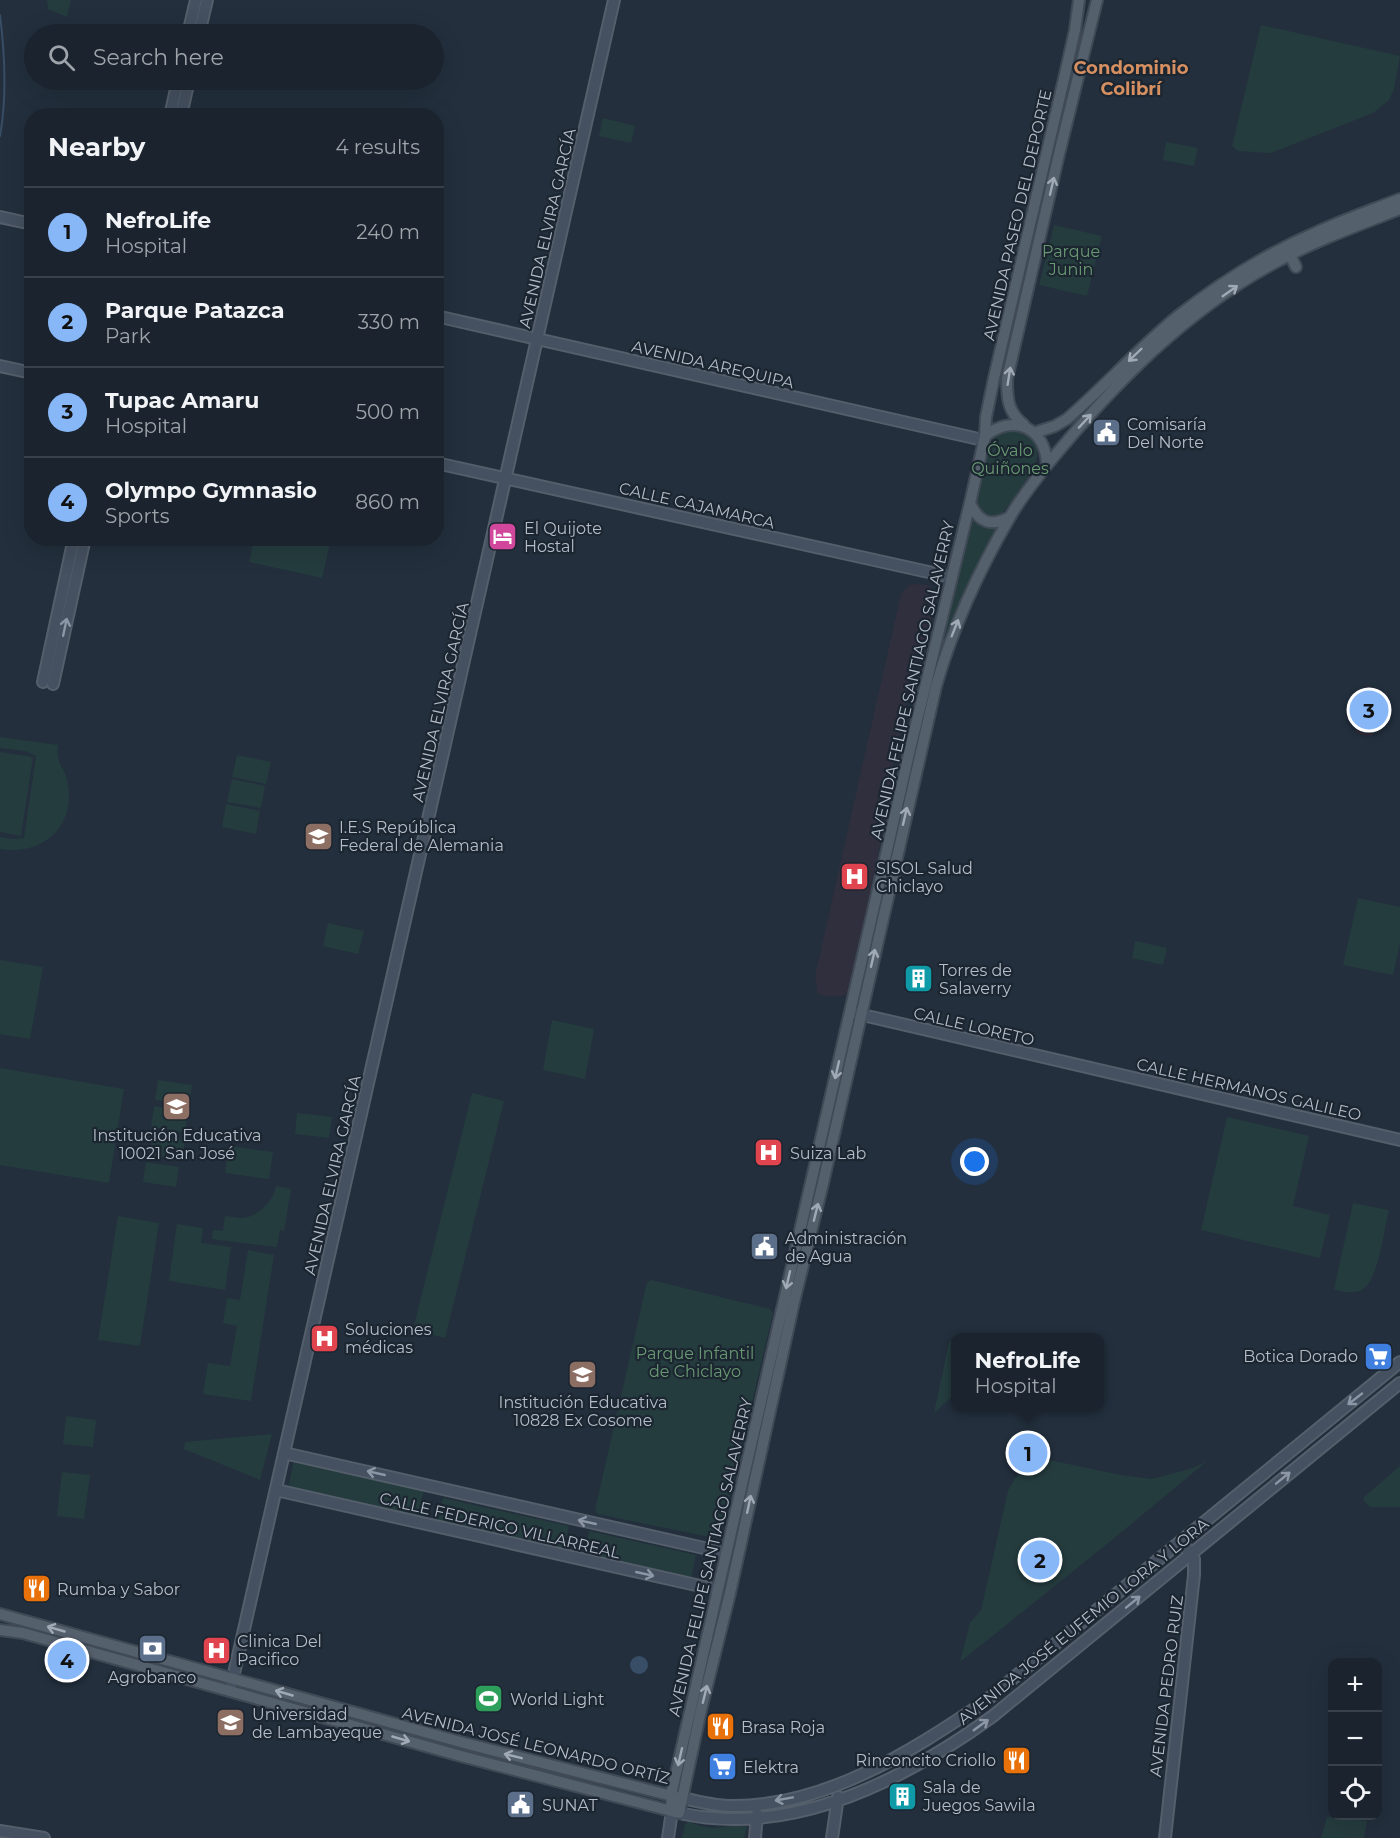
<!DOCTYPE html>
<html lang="en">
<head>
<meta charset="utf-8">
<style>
	:root { --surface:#1a232e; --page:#232b36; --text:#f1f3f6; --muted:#9fa4aa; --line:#38404a; --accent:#88b7f8 }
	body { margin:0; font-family:Montserrat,sans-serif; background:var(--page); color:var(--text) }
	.controls { position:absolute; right:18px; bottom:18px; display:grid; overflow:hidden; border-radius:12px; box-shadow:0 6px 24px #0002 }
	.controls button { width:54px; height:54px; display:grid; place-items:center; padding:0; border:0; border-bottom:2px solid var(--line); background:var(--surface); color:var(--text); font:30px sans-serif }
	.you { position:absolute; left:975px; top:1162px; width:21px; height:21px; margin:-15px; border:4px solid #fff; border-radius:50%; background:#1a73e8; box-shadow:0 0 0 9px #1a73e833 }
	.badge { display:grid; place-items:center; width:39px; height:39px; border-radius:50%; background:var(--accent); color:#111; font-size:20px; font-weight:700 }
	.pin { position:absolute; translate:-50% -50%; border:3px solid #fff; box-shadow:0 2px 6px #0006 }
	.popup { position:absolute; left:951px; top:1333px; width:153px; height:78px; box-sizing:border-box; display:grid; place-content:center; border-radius:12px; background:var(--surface); filter:drop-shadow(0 2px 4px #0005); font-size:20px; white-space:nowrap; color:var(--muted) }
	.popup b { font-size:22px; color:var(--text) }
	.popup::after { content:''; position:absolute; left:50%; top:100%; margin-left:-12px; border:12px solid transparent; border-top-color:var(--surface) }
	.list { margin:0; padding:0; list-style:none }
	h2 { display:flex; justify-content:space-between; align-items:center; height:78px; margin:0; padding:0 24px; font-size:26px }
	h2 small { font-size:20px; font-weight:400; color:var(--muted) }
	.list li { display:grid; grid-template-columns:39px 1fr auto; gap:18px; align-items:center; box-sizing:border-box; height:90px; padding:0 24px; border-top:2px solid var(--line) }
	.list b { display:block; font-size:22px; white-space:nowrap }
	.list p { margin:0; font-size:20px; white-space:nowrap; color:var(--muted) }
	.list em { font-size:20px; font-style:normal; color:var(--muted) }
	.icon { flex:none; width:33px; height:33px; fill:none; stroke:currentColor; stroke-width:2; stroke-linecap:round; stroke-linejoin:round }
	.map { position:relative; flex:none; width:1400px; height:1838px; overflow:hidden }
	.search { position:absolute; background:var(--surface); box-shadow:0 6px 24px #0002; left:24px; top:24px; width:420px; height:66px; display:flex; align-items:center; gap:15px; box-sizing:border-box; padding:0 21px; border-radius:33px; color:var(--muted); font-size:22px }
	.panel { position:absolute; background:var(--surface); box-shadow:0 6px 24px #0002; left:24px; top:108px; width:420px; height:438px; border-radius:24px }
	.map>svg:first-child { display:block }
</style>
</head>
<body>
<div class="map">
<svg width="1400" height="1838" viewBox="0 0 1400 1838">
	<rect width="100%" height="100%" fill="#232f3d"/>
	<path fill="#302f3e" d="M 914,584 L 928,585 L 933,589 L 936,601 L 923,660 L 916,662 L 891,773 L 893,779 L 852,989 L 843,996 L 826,996 L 820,995 L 817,991 L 815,976 L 901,594 L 908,586 Z
		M 1366,686 L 1382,690 L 1372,737 L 1355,733 Z"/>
	<path fill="#253c3e" d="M 47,0 L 71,0 L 67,17 L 48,9 Z
		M 1261,25 L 1400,56 L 1394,89 L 1389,100 L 1373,113 L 1271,153 L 1238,151 L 1232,146 Z
		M 603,118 L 635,126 L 631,143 L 599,136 Z
		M 1166,142 L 1198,148 L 1194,166 L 1163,160 Z
		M 1054,225 L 1102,236 L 1087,296 L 1039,285 Z
		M 1009,429 C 1068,439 1020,491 1001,515 L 994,519 L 985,518 L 975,505 L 986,448 L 998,433 Z
		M 970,517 L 983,527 L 998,529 L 938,649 Z
		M 254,539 L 331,539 L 322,578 L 249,562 Z
		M 0,737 L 58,745 C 55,765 66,767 68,785 C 75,828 42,856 0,849 L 0,837 L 13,839 L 24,838 L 36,756 L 26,751 L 0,748 Z
		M 0,752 L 33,757 L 21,836 L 0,832 Z
		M 237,755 L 271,762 L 266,784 L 232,777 Z
		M 232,779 L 265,786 L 261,808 L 227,802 Z
		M 226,804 L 260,811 L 256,834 L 222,827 Z
		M 1358,898 L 1400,907 L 1400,943 L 1393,975 L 1343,965 Z
		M 328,923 L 364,931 L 358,954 L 323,946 Z
		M 1135,941 L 1167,948 L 1163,965 L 1132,958 Z
		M 0,960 L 43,967 L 30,1039 L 0,1034 Z
		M 552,1020 L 594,1029 L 585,1079 L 543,1070 Z
		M 0,1068 L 124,1089 L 109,1183 L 0,1165 Z
		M 158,1080 L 192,1085 L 189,1105 L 155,1100 Z
		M 472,1093 L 504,1101 L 445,1338 L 413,1330 Z
		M 154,1106 L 188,1111 L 185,1132 L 151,1127 Z
		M 297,1113 L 332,1117 L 329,1138 L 295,1134 Z
		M 1227,1117 L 1309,1136 L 1293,1206 L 1330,1215 L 1320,1258 L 1201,1230 Z
		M 152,1136 L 185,1140 L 182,1160 L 149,1155 Z
		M 229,1146 L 273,1152 L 269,1179 L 225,1173 Z
		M 146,1162 L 179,1167 L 176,1187 L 143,1182 Z
		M 276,1186 L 291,1189 L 284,1231 L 280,1230 L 277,1247 L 212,1239 L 213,1230 L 223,1231 L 225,1216 C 230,1216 236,1218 241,1218 C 257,1218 273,1202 276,1186 Z
		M 1353,1203 L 1389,1210 C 1384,1228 1379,1280 1362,1290 C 1353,1294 1342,1292 1334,1289 Z
		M 118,1216 L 159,1223 L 140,1346 L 98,1340 Z
		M 177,1224 L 203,1228 L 201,1243 L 231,1247 L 225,1290 L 169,1281 Z
		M 248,1250 L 274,1255 L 251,1401 L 203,1394 L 208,1363 L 230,1366 L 237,1326 L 223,1323 L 227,1298 L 240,1300 Z
		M 651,1280 L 770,1309 L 773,1313 L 721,1534 L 714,1538 L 598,1514 L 595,1510 L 647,1282 Z
		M 949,1342 L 956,1343 L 956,1393 L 934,1413 Z
		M 66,1416 L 96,1420 L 93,1447 L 63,1444 Z
		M 272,1434 L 260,1480 L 184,1449 L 185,1442 Z
		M 294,1460 L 424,1489 L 418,1517 L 288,1488 Z
		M 1049,1460 L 1121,1475 L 1151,1479 L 1190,1469 L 1206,1462 L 1117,1536 L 960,1662 L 970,1623 L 981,1610 L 1008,1491 C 1018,1470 1027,1464 1049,1460 Z
		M 1400,1466 L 1400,1507 L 1370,1507 L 1363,1500 L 1364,1497 Z
		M 62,1472 L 90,1475 L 84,1519 L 57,1516 Z
		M 443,1498 L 569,1526 L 563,1550 L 438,1522 Z
		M 589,1531 L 696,1555 L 691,1578 L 584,1555 Z
		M 1327,1817 L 1367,1821 L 1364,1838 L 1321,1838 Z
		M 689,1822 C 697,1825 704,1827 713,1828 C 725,1828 735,1822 747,1827 L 744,1838 L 682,1838 L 685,1824 Z"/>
	<path fill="#384d66" d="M630 1665a9 9 0 1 1 18 0a9 9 0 1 1-18 0Z"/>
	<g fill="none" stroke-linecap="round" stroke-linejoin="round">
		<path stroke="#384d66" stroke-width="2" d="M 0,15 C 5,55 7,97 0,136"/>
		<defs>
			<path id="secondary" d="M 188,34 L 196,0
				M 199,34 L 207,0
				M 170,116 L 178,80
				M 181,116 L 189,80
				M 0,217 L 32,224
				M 436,316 L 983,440
				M 0,366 L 32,373
				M 436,463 L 951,577
				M 43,682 L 74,538
				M 53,684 L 85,538
				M 854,1013 L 1400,1140
				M 284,1453 L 726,1553
				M 276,1490 L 718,1590
				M 230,1691 L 614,0
				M 683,1798 C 699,1802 716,1806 732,1806 C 824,1807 910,1752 983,1703 L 1400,1362
				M 679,1813 C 791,1838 905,1780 993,1716 L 1400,1383
				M 0,1831 L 44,1838
				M 668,1838 L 672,1811
				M 755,1838 L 757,1814
				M 832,1838 L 838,1797
				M 1165,1838 L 1194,1575 L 1194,1559 L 1181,1541"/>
			<path id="primary" d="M 1290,255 L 1296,267
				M 1024,425 C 1008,412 1007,400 1007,379 L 1059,154 L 1097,0
				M 1034,433 L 1055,426 L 1067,419 C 1105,386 1139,348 1178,316 C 1220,283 1266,254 1315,233 C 1343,220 1372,210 1400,199
				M 985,436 L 986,417 L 994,378 L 1064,79 L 1075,30 L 1079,0
				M 1047,465 C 1112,386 1186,309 1278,261 C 1317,240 1359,225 1400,209
				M 0,1614 L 464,1743 L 676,1797
				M 0,1630 L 23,1633 L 461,1756 L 679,1813 L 701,1710 L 730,1593 L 794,1302 L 823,1183 L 936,686 C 953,627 979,570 1010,517 C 1020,499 1034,482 1047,465 C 1046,428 1014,413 985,436 L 970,503 C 979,523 991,527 1010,517
				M 672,1811 L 671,1795 L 911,745 L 970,503"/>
		</defs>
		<use href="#secondary" stroke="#555f6b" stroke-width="14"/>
		<use href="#primary" stroke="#404a56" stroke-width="14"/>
		<use href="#secondary" stroke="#455060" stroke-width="10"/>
		<use href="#primary" stroke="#55606d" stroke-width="10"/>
	</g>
	<defs><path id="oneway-shaft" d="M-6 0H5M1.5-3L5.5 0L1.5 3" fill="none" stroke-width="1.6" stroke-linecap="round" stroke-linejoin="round" transform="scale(1.5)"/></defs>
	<g stroke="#a0aab6">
		<use href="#oneway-shaft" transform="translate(1052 186) rotate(-77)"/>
		<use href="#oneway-shaft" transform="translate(1230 291) rotate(-35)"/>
		<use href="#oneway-shaft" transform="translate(1135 355) rotate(136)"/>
		<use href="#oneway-shaft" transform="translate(1009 376) rotate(-81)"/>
		<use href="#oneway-shaft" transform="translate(1085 421) rotate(-47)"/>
		<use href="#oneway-shaft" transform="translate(955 628) rotate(-68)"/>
		<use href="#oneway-shaft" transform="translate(905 816) rotate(-77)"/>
		<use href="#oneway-shaft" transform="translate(873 958) rotate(-77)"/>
		<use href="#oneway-shaft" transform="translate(837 1070) rotate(103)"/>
		<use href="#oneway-shaft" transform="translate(816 1212) rotate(-76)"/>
		<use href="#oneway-shaft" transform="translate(788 1280) rotate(103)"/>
		<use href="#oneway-shaft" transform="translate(749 1504) rotate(-78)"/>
		<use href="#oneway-shaft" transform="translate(56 1629) rotate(-164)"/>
		<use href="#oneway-shaft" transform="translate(284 1693) rotate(-164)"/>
		<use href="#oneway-shaft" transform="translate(705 1694) rotate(-76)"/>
		<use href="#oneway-shaft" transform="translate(401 1739) rotate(16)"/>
		<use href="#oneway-shaft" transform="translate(513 1756) rotate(-166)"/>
		<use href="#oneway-shaft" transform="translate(680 1757) rotate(103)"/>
	</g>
	<g stroke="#8c96a4">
		<use href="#oneway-shaft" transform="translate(65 627) rotate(-78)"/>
		<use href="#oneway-shaft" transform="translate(1355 1399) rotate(142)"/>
		<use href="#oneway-shaft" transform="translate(376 1473) rotate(-167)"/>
		<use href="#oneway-shaft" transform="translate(1283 1478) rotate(-39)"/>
		<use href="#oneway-shaft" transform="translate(587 1522) rotate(-167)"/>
		<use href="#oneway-shaft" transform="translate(645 1574) rotate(13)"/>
		<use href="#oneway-shaft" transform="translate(1133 1602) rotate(-39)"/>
		<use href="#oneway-shaft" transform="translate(981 1725) rotate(-36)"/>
		<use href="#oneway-shaft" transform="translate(784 1799) rotate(170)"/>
	</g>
	<defs>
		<symbol id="civic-square" viewBox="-11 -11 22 22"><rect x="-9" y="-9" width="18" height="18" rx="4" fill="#5c6f8a" stroke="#1c2631"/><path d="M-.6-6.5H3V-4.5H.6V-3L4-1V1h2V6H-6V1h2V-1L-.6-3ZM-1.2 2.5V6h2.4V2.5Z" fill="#fff"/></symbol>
		<symbol id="hotel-square" viewBox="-11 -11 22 22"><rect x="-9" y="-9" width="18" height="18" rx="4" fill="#d1479c" stroke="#1c2631"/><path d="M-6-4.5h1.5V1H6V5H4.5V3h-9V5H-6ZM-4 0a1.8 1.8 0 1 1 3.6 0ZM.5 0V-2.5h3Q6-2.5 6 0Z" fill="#fff"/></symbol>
		<symbol id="university-square" viewBox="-11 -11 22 22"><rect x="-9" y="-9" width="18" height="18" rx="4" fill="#8d6e63" stroke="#1c2631"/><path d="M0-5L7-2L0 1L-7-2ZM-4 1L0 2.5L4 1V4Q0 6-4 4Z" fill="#fff"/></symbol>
		<symbol id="hospital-square" viewBox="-11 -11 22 22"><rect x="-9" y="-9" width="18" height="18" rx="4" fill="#e0444e" stroke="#1c2631"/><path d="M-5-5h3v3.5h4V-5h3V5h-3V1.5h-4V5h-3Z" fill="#fff"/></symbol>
		<symbol id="building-square" viewBox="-11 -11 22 22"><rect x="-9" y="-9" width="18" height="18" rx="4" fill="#0f9aa8" stroke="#1c2631"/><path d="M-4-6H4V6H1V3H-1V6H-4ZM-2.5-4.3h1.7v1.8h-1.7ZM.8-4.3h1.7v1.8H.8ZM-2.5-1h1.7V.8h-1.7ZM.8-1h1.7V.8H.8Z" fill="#fff"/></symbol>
		<symbol id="school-square" viewBox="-11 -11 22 22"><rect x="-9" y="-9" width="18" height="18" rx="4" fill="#8d6e63" stroke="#1c2631"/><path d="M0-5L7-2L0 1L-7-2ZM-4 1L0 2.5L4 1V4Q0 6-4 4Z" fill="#fff"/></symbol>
		<symbol id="supermarket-square" viewBox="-11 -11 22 22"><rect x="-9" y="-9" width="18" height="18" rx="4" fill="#3f7fe0" stroke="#1c2631"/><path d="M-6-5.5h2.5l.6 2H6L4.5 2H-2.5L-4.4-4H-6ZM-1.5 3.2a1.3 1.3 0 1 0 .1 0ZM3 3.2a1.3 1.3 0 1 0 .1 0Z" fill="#fff"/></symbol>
		<symbol id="restaurant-square" viewBox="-11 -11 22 22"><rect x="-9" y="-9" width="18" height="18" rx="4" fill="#e8710a" stroke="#1c2631"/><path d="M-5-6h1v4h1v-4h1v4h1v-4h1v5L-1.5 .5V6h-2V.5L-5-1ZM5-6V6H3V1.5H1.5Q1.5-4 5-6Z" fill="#fff"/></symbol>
		<symbol id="bank-square" viewBox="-11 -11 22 22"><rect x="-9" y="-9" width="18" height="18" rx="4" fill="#5c6f8a" stroke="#1c2631"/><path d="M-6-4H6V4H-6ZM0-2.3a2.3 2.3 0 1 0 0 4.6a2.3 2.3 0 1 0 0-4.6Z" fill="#fff"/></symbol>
		<symbol id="stadium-square" viewBox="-11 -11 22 22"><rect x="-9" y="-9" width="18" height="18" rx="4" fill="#2e9e5b" stroke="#1c2631"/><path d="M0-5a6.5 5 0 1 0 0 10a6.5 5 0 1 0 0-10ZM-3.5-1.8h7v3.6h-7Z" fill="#fff"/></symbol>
	</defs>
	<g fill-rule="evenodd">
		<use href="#civic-square" x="1090" y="416" width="33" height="33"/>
		<use href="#hotel-square" x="486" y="520" width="33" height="33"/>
		<use href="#university-square" x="302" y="820" width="33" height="33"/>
		<use href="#hospital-square" x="838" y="860" width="33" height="33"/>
		<use href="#building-square" x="902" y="962" width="33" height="33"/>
		<use href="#school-square" x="160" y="1090" width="33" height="33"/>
		<use href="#hospital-square" x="752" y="1136" width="33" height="33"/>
		<use href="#civic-square" x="748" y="1230" width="33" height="33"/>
		<use href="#hospital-square" x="308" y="1322" width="33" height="33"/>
		<use href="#supermarket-square" x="1362" y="1340" width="33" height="33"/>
		<use href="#school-square" x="566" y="1358" width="33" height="33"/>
		<use href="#restaurant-square" x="20" y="1572" width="33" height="33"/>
		<use href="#bank-square" x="136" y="1632" width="33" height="33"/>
		<use href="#hospital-square" x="200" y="1634" width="33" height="33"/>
		<use href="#stadium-square" x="472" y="1682" width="33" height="33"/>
		<use href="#university-square" x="214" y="1706" width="33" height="33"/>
		<use href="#restaurant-square" x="704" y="1710" width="33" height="33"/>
		<use href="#restaurant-square" x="1000" y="1744" width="33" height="33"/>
		<use href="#supermarket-square" x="706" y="1750" width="33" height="33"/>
		<use href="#building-square" x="886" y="1780" width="33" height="33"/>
		<use href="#civic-square" x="504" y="1788" width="33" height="33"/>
	</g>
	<g text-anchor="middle" stroke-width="4.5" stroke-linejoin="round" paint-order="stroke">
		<g font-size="16" fill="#b3bcc8" stroke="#1c2631">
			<text transform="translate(1017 215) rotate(-77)" y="6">AVENIDA PASEO DEL DEPORTE</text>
			<text transform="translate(547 228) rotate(-77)" y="6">AVENIDA ELVIRA GARCÍA</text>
			<text transform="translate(713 364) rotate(13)" y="6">AVENIDA AREQUIPA</text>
			<text transform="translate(697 505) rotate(13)" y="6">CALLE CAJAMARCA</text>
			<text transform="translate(912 680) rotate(-77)" y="6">AVENIDA FELIPE SANTIAGO SALAVERRY</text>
			<text transform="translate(440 702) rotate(-77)" y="6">AVENIDA ELVIRA GARCÍA</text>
			<text transform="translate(974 1026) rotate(13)" y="6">CALLE LORETO</text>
			<text transform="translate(1249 1089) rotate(13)" y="6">CALLE HERMANOS GALILEO</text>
			<text transform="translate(332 1175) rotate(-77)" y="6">AVENIDA ELVIRA GARCÍA</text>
			<text transform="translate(500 1525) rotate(13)" y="6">CALLE FEDERICO VILLARREAL</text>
			<text transform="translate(710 1557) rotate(-77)" y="6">AVENIDA FELIPE SANTIAGO SALAVERRY</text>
			<text transform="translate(1083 1621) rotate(-39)" y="6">AVENIDA JOSÉ EUFEMIO LORA Y LORA</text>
			<text transform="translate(1166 1686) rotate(-83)" y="6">AVENIDA PEDRO RUIZ</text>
			<text transform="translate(536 1745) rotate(14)" y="6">AVENIDA JOSÉ LEONARDO ORTÍZ</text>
		</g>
		<g font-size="16" fill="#699973" stroke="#1c2631">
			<text x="1071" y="257">Parque<tspan x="1071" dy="18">Junin</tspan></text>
			<text x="1010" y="456">Óvalo<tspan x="1010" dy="18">Quiñones</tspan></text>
			<text x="695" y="1359">Parque Infantil<tspan x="695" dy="18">de Chiclayo</tspan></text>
		</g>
		<g font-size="16" fill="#b3bcc8" stroke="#1c2631" text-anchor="start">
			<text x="1127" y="430">Comisaría<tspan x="1127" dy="18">Del Norte</tspan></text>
			<text x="524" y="534">El Quijote<tspan x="524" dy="18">Hostal</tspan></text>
			<text x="339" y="833">I.E.S República<tspan x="339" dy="18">Federal de Alemania</tspan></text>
			<text x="876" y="874">SISOL Salud<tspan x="876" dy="18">Chiclayo</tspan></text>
			<text x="939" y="976">Torres de<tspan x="939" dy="18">Salaverry</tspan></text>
			<text x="177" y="1141" text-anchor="middle">Institución Educativa<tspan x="177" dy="18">10021 San José</tspan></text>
			<text x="790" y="1159">Suiza Lab</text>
			<text x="785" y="1244">Administración<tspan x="785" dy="18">de Agua</tspan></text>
			<text x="345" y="1335">Soluciones<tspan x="345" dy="18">médicas</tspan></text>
			<text x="1358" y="1362" text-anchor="end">Botica Dorado</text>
			<text x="583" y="1408" text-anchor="middle">Institución Educativa<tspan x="583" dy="18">10828 Ex Cosome</tspan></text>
			<text x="57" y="1595">Rumba y Sabor</text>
			<text x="237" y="1647">Clinica Del<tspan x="237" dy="18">Pacifico</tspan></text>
			<text x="152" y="1683" text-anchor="middle">Agrobanco</text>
			<text x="510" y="1705">World Light</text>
			<text x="252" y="1720">Universidad<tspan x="252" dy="18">de Lambayeque</tspan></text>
			<text x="741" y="1733">Brasa Roja</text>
			<text x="996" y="1766" text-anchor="end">Rinconcito Criollo</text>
			<text x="743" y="1773">Elektra</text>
			<text x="923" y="1793">Sala de<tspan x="923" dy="18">Juegos Sawila</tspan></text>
			<text x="542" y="1811">SUNAT</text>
		</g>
		<g font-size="18" font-weight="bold" fill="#d58f61" stroke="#1c2631">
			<text x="1131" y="74">Condominio<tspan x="1131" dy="21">Colibrí</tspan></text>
		</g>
	</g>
</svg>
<div class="controls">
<button>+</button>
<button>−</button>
<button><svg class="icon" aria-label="locate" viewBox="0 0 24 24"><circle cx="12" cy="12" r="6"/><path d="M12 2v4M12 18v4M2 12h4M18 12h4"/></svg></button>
</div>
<div class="you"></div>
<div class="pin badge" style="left:1028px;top:1453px">1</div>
<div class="popup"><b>NefroLife</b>Hospital</div>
<div class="pin badge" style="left:1040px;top:1560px">2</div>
<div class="pin badge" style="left:1369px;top:710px">3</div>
<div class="pin badge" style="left:67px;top:1660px">4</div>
<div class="search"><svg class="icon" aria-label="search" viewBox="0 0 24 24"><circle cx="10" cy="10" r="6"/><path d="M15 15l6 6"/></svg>Search here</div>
<section class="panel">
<h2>Nearby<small>4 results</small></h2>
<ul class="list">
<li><span class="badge">1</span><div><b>NefroLife</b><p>Hospital</p></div><em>240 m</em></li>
<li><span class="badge">2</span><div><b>Parque Patazca</b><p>Park</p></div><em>330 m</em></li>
<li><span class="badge">3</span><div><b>Tupac Amaru</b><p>Hospital</p></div><em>500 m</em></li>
<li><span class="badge">4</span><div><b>Olympo Gymnasio</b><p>Sports</p></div><em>860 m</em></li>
</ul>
</section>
</div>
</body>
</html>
